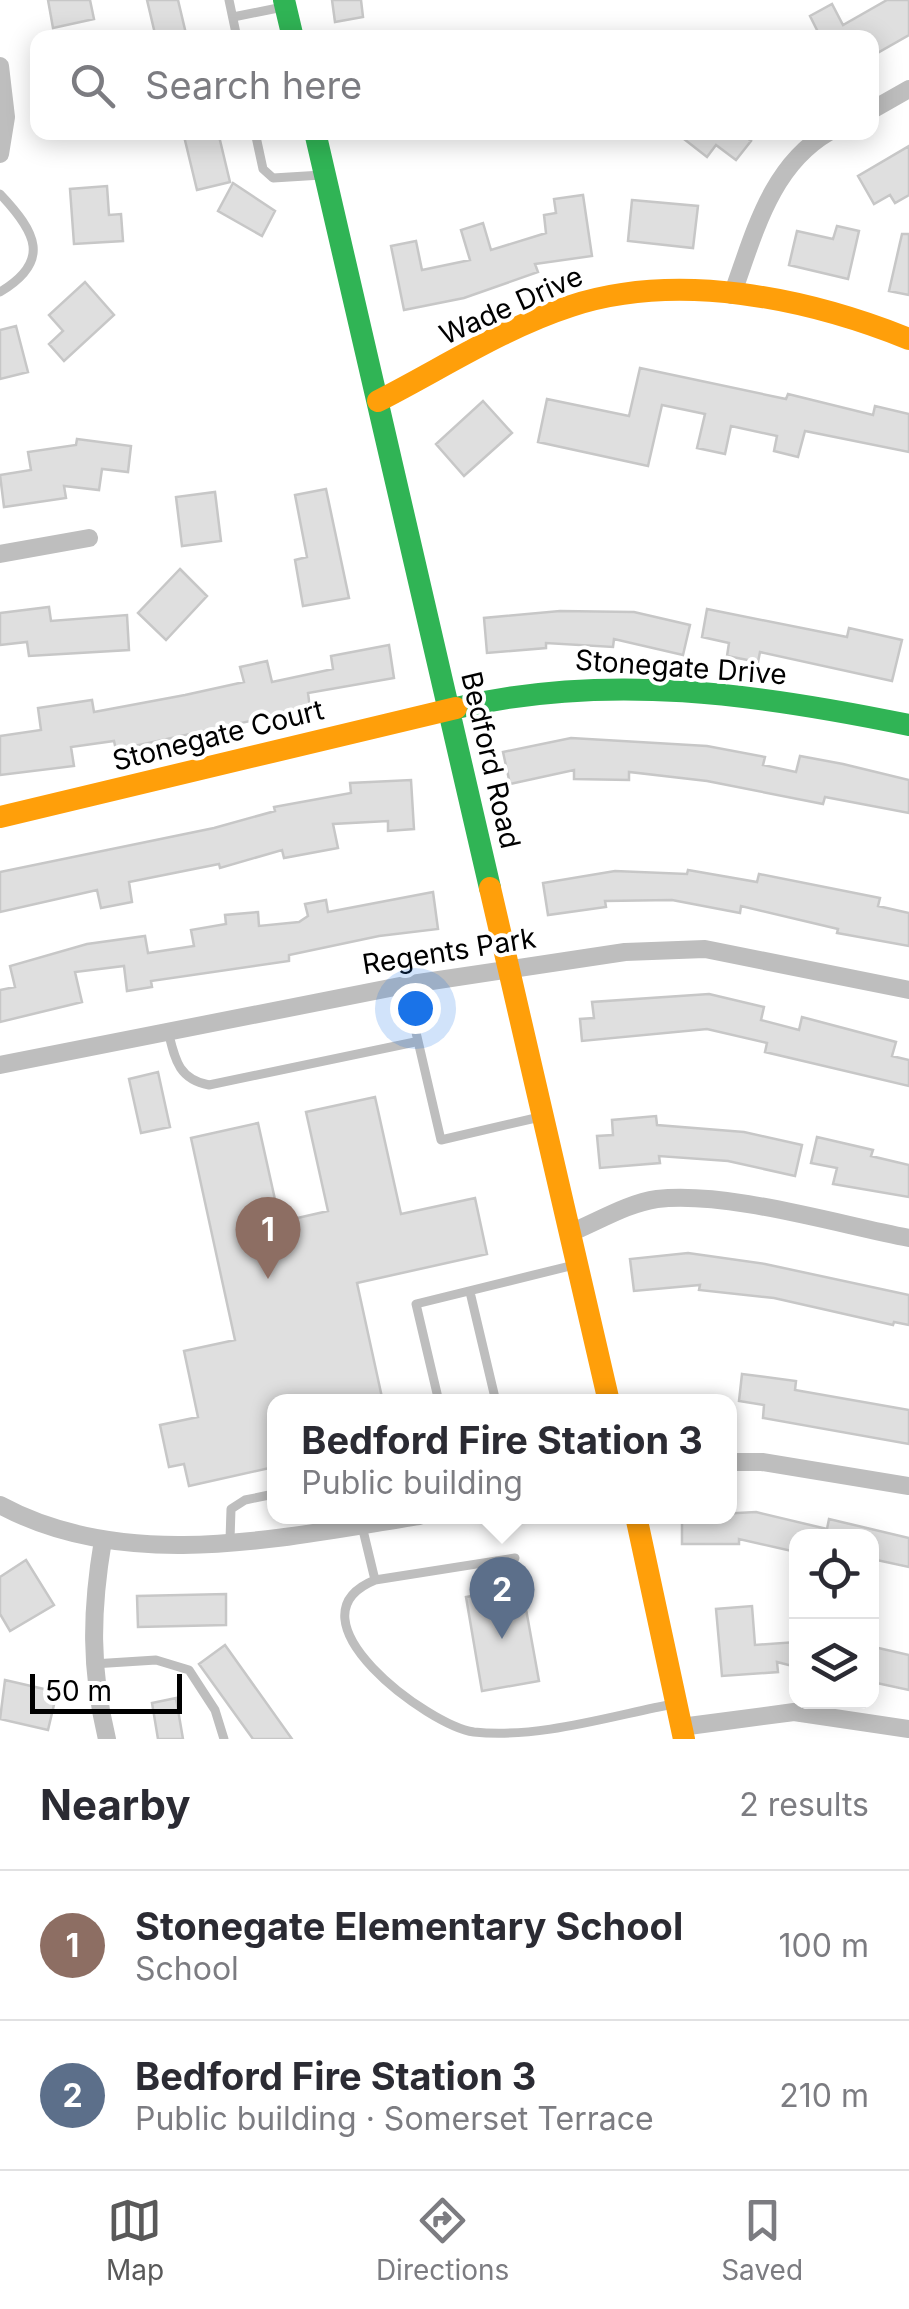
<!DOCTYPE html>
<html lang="en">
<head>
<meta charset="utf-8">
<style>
	:root { --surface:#fff; --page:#f2f2f3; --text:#2b2b33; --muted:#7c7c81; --line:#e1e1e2; --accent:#595959 }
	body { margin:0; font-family:Inter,sans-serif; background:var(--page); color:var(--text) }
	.controls { position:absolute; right:30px; bottom:30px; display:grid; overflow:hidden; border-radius:20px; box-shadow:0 5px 25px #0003 }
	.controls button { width:90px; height:90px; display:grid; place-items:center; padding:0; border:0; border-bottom:2px solid var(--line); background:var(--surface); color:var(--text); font:50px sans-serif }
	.scale { position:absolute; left:30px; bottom:25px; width:152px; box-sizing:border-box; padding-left:10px; border:5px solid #000; border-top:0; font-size:28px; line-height:35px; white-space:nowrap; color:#000; -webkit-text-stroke:8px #fff; paint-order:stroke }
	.you { position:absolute; left:415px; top:1008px; width:35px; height:35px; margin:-25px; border:8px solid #fff; border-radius:50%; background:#1a73e8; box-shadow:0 0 0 15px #1a73e833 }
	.badge { display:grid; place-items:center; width:65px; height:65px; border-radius:50%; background:var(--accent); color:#fff; font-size:32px; font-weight:700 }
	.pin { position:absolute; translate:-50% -82px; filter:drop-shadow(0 2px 5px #0008) }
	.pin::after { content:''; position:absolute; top:52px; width:35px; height:30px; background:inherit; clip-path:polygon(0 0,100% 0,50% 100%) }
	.popup { position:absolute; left:267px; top:1394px; width:470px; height:130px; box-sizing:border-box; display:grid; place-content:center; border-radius:20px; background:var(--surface); filter:drop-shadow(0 2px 8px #0005); font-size:32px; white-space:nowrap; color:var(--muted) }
	.popup b { font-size:38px; color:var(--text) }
	.popup::after { content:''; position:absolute; left:50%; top:100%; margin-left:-20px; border:20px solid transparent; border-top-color:var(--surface) }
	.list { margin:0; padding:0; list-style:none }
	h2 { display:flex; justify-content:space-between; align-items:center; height:130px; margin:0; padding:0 40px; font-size:42px }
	h2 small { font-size:32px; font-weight:400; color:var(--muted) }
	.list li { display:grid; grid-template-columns:65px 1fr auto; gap:30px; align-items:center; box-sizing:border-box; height:150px; padding:0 40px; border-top:2px solid var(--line) }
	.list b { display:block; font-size:38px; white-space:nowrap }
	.list p { margin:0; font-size:32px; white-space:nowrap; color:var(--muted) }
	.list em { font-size:32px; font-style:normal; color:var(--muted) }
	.icon { flex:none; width:55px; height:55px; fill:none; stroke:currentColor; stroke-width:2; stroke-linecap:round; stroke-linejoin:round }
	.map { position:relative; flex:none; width:909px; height:1739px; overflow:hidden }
	.search { position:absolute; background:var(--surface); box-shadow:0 5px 25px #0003; left:30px; right:30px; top:30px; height:110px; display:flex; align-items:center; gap:25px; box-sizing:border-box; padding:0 35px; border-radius:20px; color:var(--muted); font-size:38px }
	.sheet { height:430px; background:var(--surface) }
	nav { display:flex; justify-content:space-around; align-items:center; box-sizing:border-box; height:140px; border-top:2px solid var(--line); background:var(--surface); font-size:28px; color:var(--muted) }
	nav a { display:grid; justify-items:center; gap:5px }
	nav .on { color:var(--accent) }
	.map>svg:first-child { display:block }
</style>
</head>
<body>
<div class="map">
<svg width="909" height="1739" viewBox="0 0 909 1739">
	<rect width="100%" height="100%" fill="#fff"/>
	<path fill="#dfdfdf" stroke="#c7c7c7" stroke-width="2.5" d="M 48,0 L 90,0 L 94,19 L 53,28 Z
		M 147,0 L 178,0 L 187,38 L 156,38 Z
		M 332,0 L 361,0 L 363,17 L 335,22 Z
		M 887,0 L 909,0 L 909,35 L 872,56 L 872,38 L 821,38 L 810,16 L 832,4 L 843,25 Z
		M 183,132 L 218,132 L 230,182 L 197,190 Z
		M 675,132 L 740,132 L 751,141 L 736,160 L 716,145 L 707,157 Z
		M 909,146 L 909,195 L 895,203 L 890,195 L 874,204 L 858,176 Z
		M 233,183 L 275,211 L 262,236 L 218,211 Z
		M 107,186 L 109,215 L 121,214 L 123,241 L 74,244 L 70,189 Z
		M 583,195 L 592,256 L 535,264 L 538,272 L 464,298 L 404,310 L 391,246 L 416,241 L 422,270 L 470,260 L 461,230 L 483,223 L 491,250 L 546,233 L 544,215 L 556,213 L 554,199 Z
		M 632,200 L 698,206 L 693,248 L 628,241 Z
		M 837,226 L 859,231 L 848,279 L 789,265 L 797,231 L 833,239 Z
		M 902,234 L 909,234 L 909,295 L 889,291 Z
		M 85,282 L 114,315 L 64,361 L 49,344 L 63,331 L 49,315 Z
		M 16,326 L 28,372 L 0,379 L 0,330 Z
		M 640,368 L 786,399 L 788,394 L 873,415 L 875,406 L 909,414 L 909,452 L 805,431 L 798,457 L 774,451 L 777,436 L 731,426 L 725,454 L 697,448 L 705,414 L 662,405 L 648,466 L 538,442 L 547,399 L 629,416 Z
		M 483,401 L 512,433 L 464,476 L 436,444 Z
		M 77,439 L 131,446 L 128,472 L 102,469 L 99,490 L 64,486 L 66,498 L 4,507 L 0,475 L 31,470 L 28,452 L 76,445 Z
		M 326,489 L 349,598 L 303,606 L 295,560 L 307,557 L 295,495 Z
		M 215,492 L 221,541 L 182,546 L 176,497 Z
		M 180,569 L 207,596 L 166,640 L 138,613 Z
		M 49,607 L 51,621 L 127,615 L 129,650 L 29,656 L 27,642 L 0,645 L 0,613 Z
		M 707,609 L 847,637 L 849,628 L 902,640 L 892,681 L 760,652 L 758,662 L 727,656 L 729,643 L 702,637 Z
		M 560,611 L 634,612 L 690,625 L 683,655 L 614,639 L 613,647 L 546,643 L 546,648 L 487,653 L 484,618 Z
		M 389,645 L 394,678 L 308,693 L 310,708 L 116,750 L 114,741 L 71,747 L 74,766 L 0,775 L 0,736 L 41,730 L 38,708 L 92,700 L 94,712 L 185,695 L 244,682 L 240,667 L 267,661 L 272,682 L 333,669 L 331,656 Z
		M 571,738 L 707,746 L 765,757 L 763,765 L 796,772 L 800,756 L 843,764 L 909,780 L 909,813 L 825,797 L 823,804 L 707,781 L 629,772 L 629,780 L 574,779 L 574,770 L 510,784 L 503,752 Z
		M 411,780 L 414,829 L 388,831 L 388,821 L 333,824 L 338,848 L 284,858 L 282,850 L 220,868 L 219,864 L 129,882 L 132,902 L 101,908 L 97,890 L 0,912 L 0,872 L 214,828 L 275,811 L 274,807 L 351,793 L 350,783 Z
		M 688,870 L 757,882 L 759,874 L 880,898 L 878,906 L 909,913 L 909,946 L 837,933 L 838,929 L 741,906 L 740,913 L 672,900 L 605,901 L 606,907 L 548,915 L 543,883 L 615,871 L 687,874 Z
		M 433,892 L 438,929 L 379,936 L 289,955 L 289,961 L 151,981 L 152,987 L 127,991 L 124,966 L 75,972 L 82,1002 L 0,1022 L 0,990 L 15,987 L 10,966 L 87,944 L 145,936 L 148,953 L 194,946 L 191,930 L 226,924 L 225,915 L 258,912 L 259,926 L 299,922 L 308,916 L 305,904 L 326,900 L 328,912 Z
		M 709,994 L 764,1007 L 761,1020 L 799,1030 L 802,1017 L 896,1042 L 892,1056 L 909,1060 L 909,1086 L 765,1052 L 767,1043 L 707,1029 L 582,1041 L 580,1019 L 594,1018 L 592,1002 Z
		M 158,1072 L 170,1127 L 141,1133 L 129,1079 Z
		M 375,1097 L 401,1214 L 475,1198 L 487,1254 L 357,1283 L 383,1402 L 274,1402 L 274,1467 L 189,1486 L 184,1464 L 169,1467 L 160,1425 L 198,1417 L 184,1351 L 235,1340 L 191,1138 L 258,1123 L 280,1222 L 328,1211 L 306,1112 Z
		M 656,1116 L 657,1125 L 744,1132 L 802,1145 L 795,1176 L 728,1161 L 659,1156 L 660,1163 L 600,1168 L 597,1136 L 613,1135 L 612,1120 Z
		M 817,1137 L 873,1150 L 871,1156 L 909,1165 L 909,1197 L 833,1184 L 837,1168 L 811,1163 Z
		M 688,1253 L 765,1264 L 909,1295 L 909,1325 L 894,1322 L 893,1325 L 774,1298 L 699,1290 L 700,1285 L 634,1291 L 630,1259 Z
		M 742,1374 L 796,1381 L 795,1390 L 909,1410 L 909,1444 L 763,1418 L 764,1405 L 739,1401 Z
		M 756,1512 L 827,1529 L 829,1519 L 909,1538 L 909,1567 L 872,1559 L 872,1536 L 796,1536 L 796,1552 L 739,1539 L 739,1544 L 682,1544 L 682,1516 Z
		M 26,1560 L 54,1605 L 10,1631 L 0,1614 L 0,1577 Z
		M 522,1587 L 539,1681 L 482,1691 L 466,1597 Z
		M 226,1594 L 226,1625 L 138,1627 L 137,1596 Z
		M 752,1606 L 755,1645 L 796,1642 L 796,1667 L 777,1662 L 778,1672 L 722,1676 L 716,1609 Z
		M 225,1645 L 292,1739 L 253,1739 L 199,1664 Z
		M 874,1647 L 909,1655 L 909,1690 L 872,1682 Z
		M 5,1680 L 57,1692 L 48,1730 L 0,1719 Z
		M 176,1698 L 183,1739 L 158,1739 L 152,1703 Z"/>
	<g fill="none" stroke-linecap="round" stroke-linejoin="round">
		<path stroke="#bebebe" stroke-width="9" d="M 229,0 L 237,38
			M 233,17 L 283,7
			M 255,132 L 263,169 L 273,178 L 322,175
			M 0,194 C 36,232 52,261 0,292
			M 405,985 L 441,1140 L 540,1117
			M 168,1031 C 175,1059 178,1079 209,1085 L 415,1042
			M 470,1292 L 496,1402
			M 439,1402 L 416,1304 L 574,1265
			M 362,1526 L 375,1580 C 282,1618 429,1726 474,1732 C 538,1739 611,1716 673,1704
			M 230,1540 L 231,1509 L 245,1500 L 274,1494
			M 375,1580 L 515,1558
			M 93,1664 L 156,1660 L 189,1670 L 215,1710 L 224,1739"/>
		<path stroke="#bebebe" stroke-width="18" d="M 0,66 L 6,117 L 0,154
			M 872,110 L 909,89
			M 732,295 C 754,235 770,166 829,132
			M 0,554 L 89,538
			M 0,1065 L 405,985 L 625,952 L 705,949 L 909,990
			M 570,1233 C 597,1222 628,1203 657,1199 C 728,1191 836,1224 909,1238
			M 730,1462 L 762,1462 L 909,1486
			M 0,1505 C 127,1574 284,1537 419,1516
			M 103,1540 C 91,1611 90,1669 107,1739
			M 681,1727 L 794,1712 L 909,1729"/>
		<path stroke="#30b455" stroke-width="22" d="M 284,0 L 293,38
			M 315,132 L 490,888
			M 456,708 C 608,672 758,694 909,725"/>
		<path stroke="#ff9f0a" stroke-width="22" d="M 378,401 C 441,369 503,328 571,306 C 678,271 807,298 909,339
			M 0,817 L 456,708
			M 490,888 L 609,1402
			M 636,1516 L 684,1739"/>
	</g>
	<g text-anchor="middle" stroke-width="8" stroke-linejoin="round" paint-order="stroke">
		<g font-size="28" fill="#000" stroke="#fff">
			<text transform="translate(511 305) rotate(-24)" y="10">Wade Drive</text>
			<text transform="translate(681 667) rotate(4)" y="10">Stonegate Drive</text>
			<text transform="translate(218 735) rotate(-14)" y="10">Stonegate Court</text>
			<text transform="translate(491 760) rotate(77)" y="10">Bedford Road</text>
			<text transform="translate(449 951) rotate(-9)" y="10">Regents Park</text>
		</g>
	</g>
</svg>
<div class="controls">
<button><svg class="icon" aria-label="locate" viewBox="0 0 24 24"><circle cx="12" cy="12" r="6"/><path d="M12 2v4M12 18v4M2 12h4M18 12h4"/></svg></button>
<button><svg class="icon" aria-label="layers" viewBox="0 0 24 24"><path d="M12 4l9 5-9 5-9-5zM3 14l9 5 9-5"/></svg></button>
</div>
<div class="scale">50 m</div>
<div class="you"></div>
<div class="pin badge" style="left:268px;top:1279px;background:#8d6e63">1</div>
<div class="pin badge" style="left:502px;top:1639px;background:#5c6f8a">2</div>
<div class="popup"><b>Bedford Fire Station 3</b>Public building</div>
<div class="search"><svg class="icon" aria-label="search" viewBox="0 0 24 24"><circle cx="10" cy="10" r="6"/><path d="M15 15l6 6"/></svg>Search here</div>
</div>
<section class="sheet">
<h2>Nearby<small>2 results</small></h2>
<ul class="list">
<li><span class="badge" style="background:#8d6e63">1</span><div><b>Stonegate Elementary School</b><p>School</p></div><em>100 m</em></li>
<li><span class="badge" style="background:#5c6f8a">2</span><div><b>Bedford Fire Station 3</b><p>Public building · Somerset Terrace</p></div><em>210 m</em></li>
</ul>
</section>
<nav>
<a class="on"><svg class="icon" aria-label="map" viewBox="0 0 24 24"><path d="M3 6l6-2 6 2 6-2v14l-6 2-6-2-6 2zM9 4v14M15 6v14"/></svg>Map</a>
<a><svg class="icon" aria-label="directions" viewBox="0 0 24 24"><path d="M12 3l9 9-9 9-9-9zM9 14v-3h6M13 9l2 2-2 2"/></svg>Directions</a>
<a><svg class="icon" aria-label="saved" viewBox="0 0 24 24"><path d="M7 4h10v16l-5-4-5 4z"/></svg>Saved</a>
</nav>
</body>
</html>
